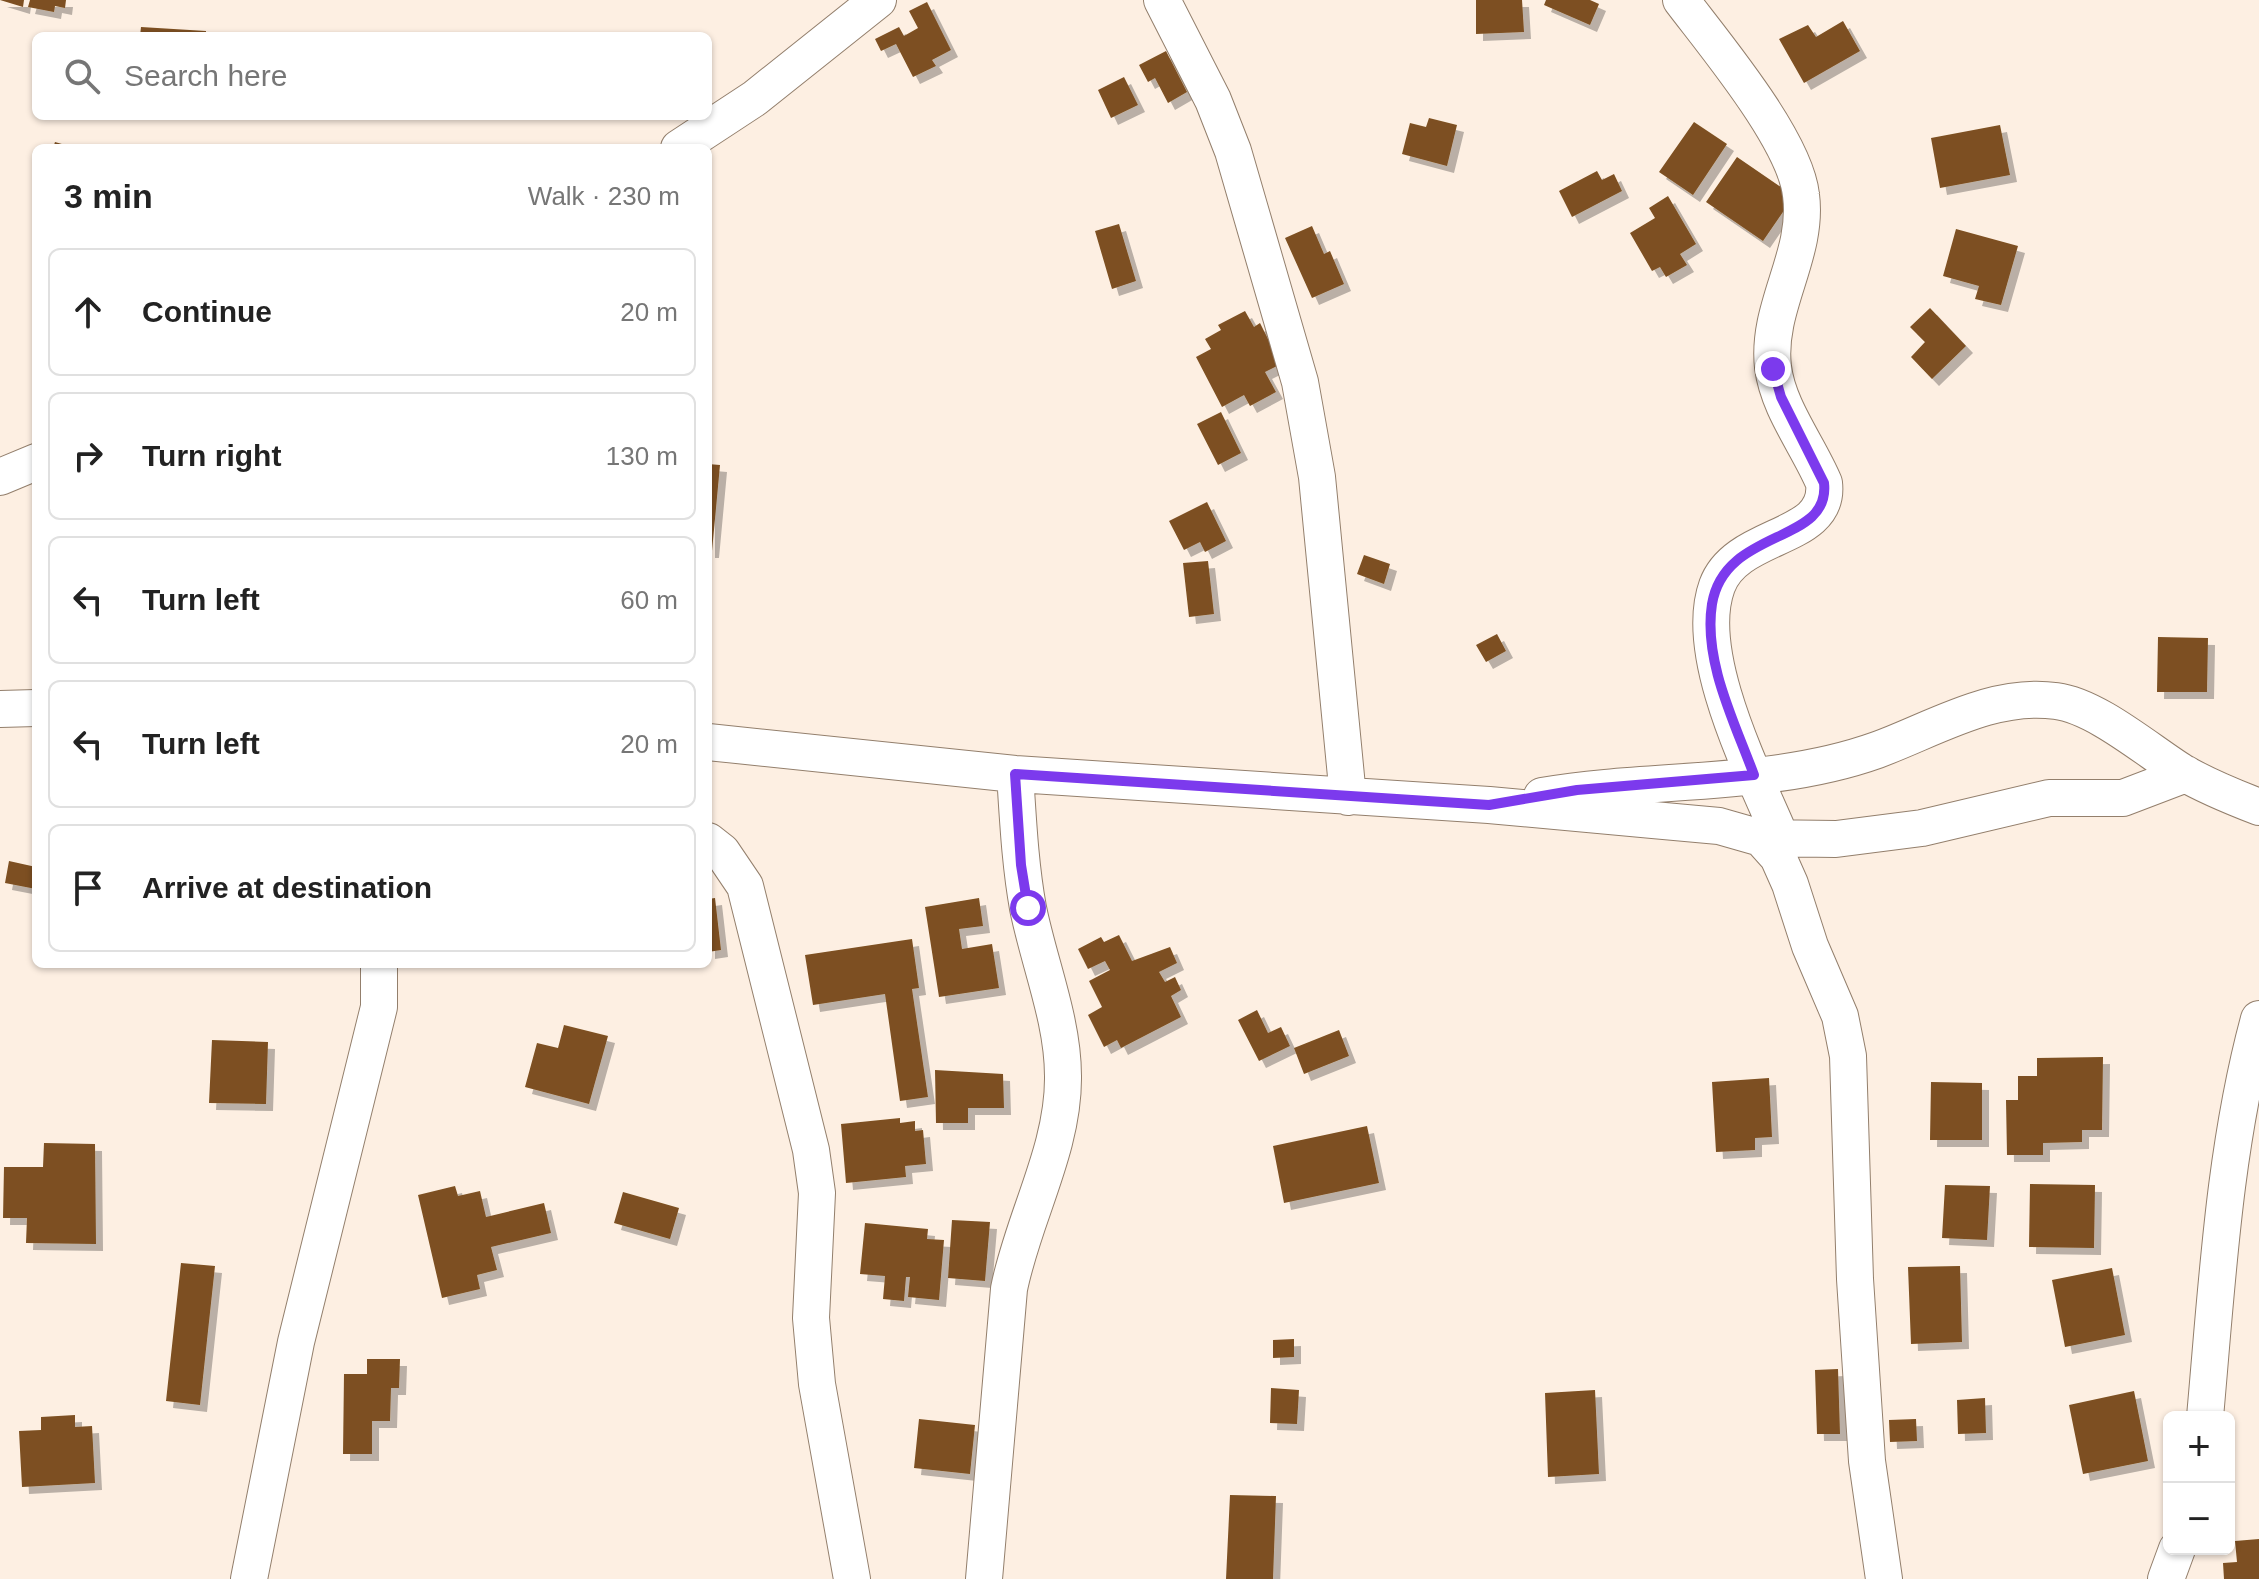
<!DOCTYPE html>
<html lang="en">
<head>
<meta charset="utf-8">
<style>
	:root { --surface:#fff; --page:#f2f2f2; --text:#222; --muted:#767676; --line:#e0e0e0 }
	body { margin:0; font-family:Helvetica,sans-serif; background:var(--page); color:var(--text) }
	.controls { position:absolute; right:24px; bottom:24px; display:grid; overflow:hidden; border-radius:12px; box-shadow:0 2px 6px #0004 }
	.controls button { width:72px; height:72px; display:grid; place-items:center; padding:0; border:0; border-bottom:2px solid var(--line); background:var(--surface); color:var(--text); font:40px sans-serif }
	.stop { position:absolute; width:24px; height:24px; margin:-18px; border:6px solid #7c3aed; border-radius:50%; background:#fff }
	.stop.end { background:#7c3aed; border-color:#fff; box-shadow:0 2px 8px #0008 }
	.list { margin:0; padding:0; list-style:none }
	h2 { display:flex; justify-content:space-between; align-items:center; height:104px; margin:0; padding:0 32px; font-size:34px }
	h2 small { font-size:26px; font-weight:400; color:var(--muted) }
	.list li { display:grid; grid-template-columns:52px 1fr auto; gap:24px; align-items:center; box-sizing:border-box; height:128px; margin:0 16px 16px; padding:0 16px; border:2px solid var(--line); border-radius:12px }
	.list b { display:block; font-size:30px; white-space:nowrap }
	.list em { font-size:26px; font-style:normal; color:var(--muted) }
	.icon { flex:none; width:44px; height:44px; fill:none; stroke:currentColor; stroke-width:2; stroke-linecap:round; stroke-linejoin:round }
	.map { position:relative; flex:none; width:2259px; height:1579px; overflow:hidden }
	.search { position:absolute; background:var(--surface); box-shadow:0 2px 6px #0004; left:32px; top:32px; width:680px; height:88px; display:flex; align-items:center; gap:20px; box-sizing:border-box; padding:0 28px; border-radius:12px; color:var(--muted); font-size:30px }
	.panel { position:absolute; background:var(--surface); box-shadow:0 2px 6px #0004; left:32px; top:144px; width:680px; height:824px; border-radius:12px }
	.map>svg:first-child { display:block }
</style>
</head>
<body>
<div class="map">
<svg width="2259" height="1579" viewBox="0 0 2259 1579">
	<defs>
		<filter id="shadow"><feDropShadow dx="7" dy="7" stdDeviation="0" flood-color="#0004"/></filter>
	</defs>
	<rect width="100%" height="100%" fill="#fdefe2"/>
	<path fill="#7d5020" filter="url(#shadow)" d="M 0,0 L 24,0 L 23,7 Z
		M 30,0 L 66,0 L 65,8 L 55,6 L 54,12 L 28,7 Z
		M 1476,0 L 1522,0 L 1524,32 L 1476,34 Z
		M 1546,0 L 1590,0 L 1599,4 L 1590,25 L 1544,5 Z
		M 927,2 L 951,50 L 932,60 L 936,66 L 913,77 L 896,44 L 881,51 L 875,39 L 899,27 L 904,36 L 918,28 L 909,11 Z
		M 1843,21 L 1860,51 L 1804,83 L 1779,39 L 1808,25 L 1816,37 Z
		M 141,27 L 206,31 L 206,36 L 140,36 Z
		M 1166,51 L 1187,92 L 1168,103 L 1155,78 L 1148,82 L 1139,65 Z
		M 1124,77 L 1138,105 L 1111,118 L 1098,90 Z
		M 1429,118 L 1457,125 L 1447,166 L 1402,154 L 1410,123 L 1426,127 Z
		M 1694,122 L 1727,144 L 1693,195 L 1659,172 Z
		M 2000,125 L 2010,175 L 1940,188 L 1931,138 Z
		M 55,142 L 72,147 L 72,148 L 53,148 Z
		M 1737,157 L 1794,196 L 1763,241 L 1706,202 Z
		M 1597,171 L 1602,180 L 1614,174 L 1622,191 L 1572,217 L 1559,191 Z
		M 1668,196 L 1696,244 L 1680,254 L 1687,265 L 1666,277 L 1660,267 L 1652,271 L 1630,233 L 1655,218 L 1649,208 Z
		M 1119,224 L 1136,281 L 1112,289 L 1095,231 Z
		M 1312,226 L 1324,254 L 1330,251 L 1344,284 L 1312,298 L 1285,238 Z
		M 1956,229 L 2018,246 L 2001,305 L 1975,299 L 1979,286 L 1943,276 Z
		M 1930,308 L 1966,346 L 1932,379 L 1911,357 L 1925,342 L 1910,327 Z
		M 1245,311 L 1254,327 L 1260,323 L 1269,341 L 1277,337 L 1289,360 L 1265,372 L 1276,392 L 1250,406 L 1244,395 L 1222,407 L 1196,357 L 1211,349 L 1205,339 L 1221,330 L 1218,325 Z
		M 1221,412 L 1241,453 L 1218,465 L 1197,424 Z
		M 708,464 L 720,465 L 712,551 L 708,551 Z
		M 1207,502 L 1226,541 L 1205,552 L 1200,542 L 1184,550 L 1169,521 Z
		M 1364,555 L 1390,564 L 1384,584 L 1357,574 Z
		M 1208,561 L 1214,614 L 1189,617 L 1183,563 Z
		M 1497,634 L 1506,651 L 1486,662 L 1476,645 Z
		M 2158,637 L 2208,638 L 2207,692 L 2157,692 Z
		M 9,861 L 36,867 L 36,889 L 5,883 Z
		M 715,898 L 721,950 L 708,952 L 708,899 Z
		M 979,898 L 983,926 L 959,929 L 962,949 L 992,944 L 999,988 L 939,997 L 925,907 Z
		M 1119,935 L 1132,961 L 1170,947 L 1177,963 L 1159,972 L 1165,982 L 1175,977 L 1181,990 L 1171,996 L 1181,1017 L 1121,1048 L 1117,1040 L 1104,1047 L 1088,1015 L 1102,1007 L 1089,981 L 1110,970 L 1105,961 L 1088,969 L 1078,949 L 1101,937 L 1104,942 Z
		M 912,939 L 919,988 L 912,989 L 928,1097 L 900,1101 L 885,994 L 813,1005 L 805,955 Z
		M 1257,1010 L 1268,1033 L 1281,1027 L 1290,1046 L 1259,1061 L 1238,1020 Z
		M 564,1025 L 608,1036 L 589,1104 L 525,1087 L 537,1043 L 558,1048 Z
		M 1339,1030 L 1349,1056 L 1304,1074 L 1294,1048 Z
		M 212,1040 L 268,1042 L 266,1104 L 209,1103 Z
		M 2103,1057 L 2102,1130 L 2082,1130 L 2082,1142 L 2043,1143 L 2043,1155 L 2007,1155 L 2006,1100 L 2018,1100 L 2018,1076 L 2037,1076 L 2037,1058 Z
		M 935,1070 L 1003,1074 L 1004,1108 L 968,1108 L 968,1123 L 936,1123 Z
		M 1769,1078 L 1772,1137 L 1755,1138 L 1755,1150 L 1716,1152 L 1712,1082 Z
		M 1931,1082 L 1982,1083 L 1982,1140 L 1930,1140 Z
		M 900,1118 L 900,1123 L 915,1121 L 915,1131 L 923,1130 L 926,1164 L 905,1166 L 906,1177 L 846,1183 L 841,1124 Z
		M 1367,1126 L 1379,1183 L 1284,1203 L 1273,1146 Z
		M 44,1143 L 95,1144 L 96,1244 L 26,1243 L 27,1218 L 3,1218 L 4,1167 L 43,1167 Z
		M 2030,1184 L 2095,1185 L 2094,1248 L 2029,1247 Z
		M 1945,1185 L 1990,1186 L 1987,1240 L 1942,1238 Z
		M 455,1186 L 458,1196 L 480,1191 L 486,1217 L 544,1203 L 551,1233 L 491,1247 L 497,1270 L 477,1275 L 480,1289 L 442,1298 L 418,1195 Z
		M 623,1192 L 679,1208 L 670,1239 L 614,1223 Z
		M 952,1220 L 990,1222 L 985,1281 L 948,1278 Z
		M 865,1223 L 928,1229 L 927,1239 L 944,1240 L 939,1300 L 908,1297 L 910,1277 L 906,1277 L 904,1301 L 883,1299 L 885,1276 L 860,1274 Z
		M 181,1263 L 215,1266 L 200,1405 L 166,1401 Z
		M 1960,1266 L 1962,1342 L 1911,1344 L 1908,1267 Z
		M 2112,1268 L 2125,1335 L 2065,1347 L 2052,1280 Z
		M 1294,1339 L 1294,1357 L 1273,1358 L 1273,1340 Z
		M 367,1359 L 400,1359 L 399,1388 L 391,1388 L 390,1421 L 372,1421 L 372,1454 L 343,1454 L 344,1374 L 367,1374 Z
		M 1838,1369 L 1840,1434 L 1817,1434 L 1815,1370 Z
		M 1271,1388 L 1299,1390 L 1297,1424 L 1270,1423 Z
		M 1595,1390 L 1599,1474 L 1548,1477 L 1545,1393 Z
		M 2134,1391 L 2148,1461 L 2083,1474 L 2069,1405 Z
		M 1985,1398 L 1986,1433 L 1958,1434 L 1957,1400 Z
		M 75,1415 L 75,1427 L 92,1426 L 95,1483 L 22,1487 L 19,1431 L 41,1430 L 41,1417 Z
		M 919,1419 L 975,1425 L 970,1474 L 914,1468 Z
		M 1916,1419 L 1917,1441 L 1890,1442 L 1889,1420 Z
		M 1230,1495 L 1276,1496 L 1273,1579 L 1226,1579 Z
		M 2259,1539 L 2259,1579 L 2224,1579 L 2223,1563 L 2237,1562 L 2235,1541 Z"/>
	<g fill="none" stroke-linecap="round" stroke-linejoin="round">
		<defs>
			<path id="street" d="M 1162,0 L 1213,100 L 1233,151 L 1300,382 L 1317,477 L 1348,797
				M 1681,0 C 1715,45 1795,140 1801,195 C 1809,255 1766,307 1773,367 C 1778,408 1808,445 1824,483 C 1831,541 1737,531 1717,586 C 1692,655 1754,774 1781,838
				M 679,148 L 755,98 L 878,0
				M 0,477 L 36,462
				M 0,709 L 36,708
				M 708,742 L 1015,774 L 1489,805 L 1653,820 L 1719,826 L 1761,838 L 1778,857 L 1790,884 L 1810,946 L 1840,1016 L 1848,1056 L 1855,1279 L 1867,1461 L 1884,1579
				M 1542,796 C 1652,777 1771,788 1877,750 C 1934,729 1993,692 2056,701 C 2096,706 2147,750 2182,772 C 2206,786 2233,797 2259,807
				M 1761,838 L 1836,839 L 1922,828 L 2049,798 L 2123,798 L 2186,774
				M 708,841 L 722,852 L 745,886 L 811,1150 L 817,1193 L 811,1318 L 817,1384 L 852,1579
				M 2205,1417 C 2217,1284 2224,1148 2259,1019
				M 249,1579 L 296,1342 L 379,1007 L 379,964
				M 984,1579 L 1009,1289 C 1023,1218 1064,1149 1063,1076 C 1063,1020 1039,963 1028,908 C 1020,864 1018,819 1015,774
				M 2166,1579 L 2177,1549"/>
		</defs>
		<use href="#street" stroke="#937f6c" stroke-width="38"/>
		<use href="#street" stroke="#fff" stroke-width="36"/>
	</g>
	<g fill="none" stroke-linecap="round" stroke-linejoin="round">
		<path stroke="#7c3aed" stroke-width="10" d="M 1028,908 L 1021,865 L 1015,774 L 1489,805 L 1577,790 L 1754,775 C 1735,723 1703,661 1712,604 C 1725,527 1831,545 1824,483 L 1781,397 L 1773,369"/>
	</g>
</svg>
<div class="controls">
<button>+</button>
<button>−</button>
</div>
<div class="stop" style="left:1028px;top:908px"></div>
<div class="stop end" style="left:1773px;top:369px"></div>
<div class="search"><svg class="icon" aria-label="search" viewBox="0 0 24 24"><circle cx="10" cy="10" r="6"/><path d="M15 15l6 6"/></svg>Search here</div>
<section class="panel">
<h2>3 min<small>Walk · 230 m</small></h2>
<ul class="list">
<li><svg class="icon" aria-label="ahead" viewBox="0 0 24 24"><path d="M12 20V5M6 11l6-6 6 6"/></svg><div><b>Continue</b></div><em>20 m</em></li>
<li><svg class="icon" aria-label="right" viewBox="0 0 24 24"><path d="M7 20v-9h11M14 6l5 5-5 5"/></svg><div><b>Turn right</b></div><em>130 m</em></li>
<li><svg class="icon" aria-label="left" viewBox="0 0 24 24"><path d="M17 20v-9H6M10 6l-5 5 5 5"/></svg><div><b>Turn left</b></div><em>60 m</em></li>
<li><svg class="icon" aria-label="left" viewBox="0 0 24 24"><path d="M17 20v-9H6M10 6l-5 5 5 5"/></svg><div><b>Turn left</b></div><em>20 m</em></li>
<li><svg class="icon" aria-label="arrive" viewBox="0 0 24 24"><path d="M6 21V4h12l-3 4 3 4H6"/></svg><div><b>Arrive at destination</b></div></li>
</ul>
</section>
</div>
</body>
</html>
